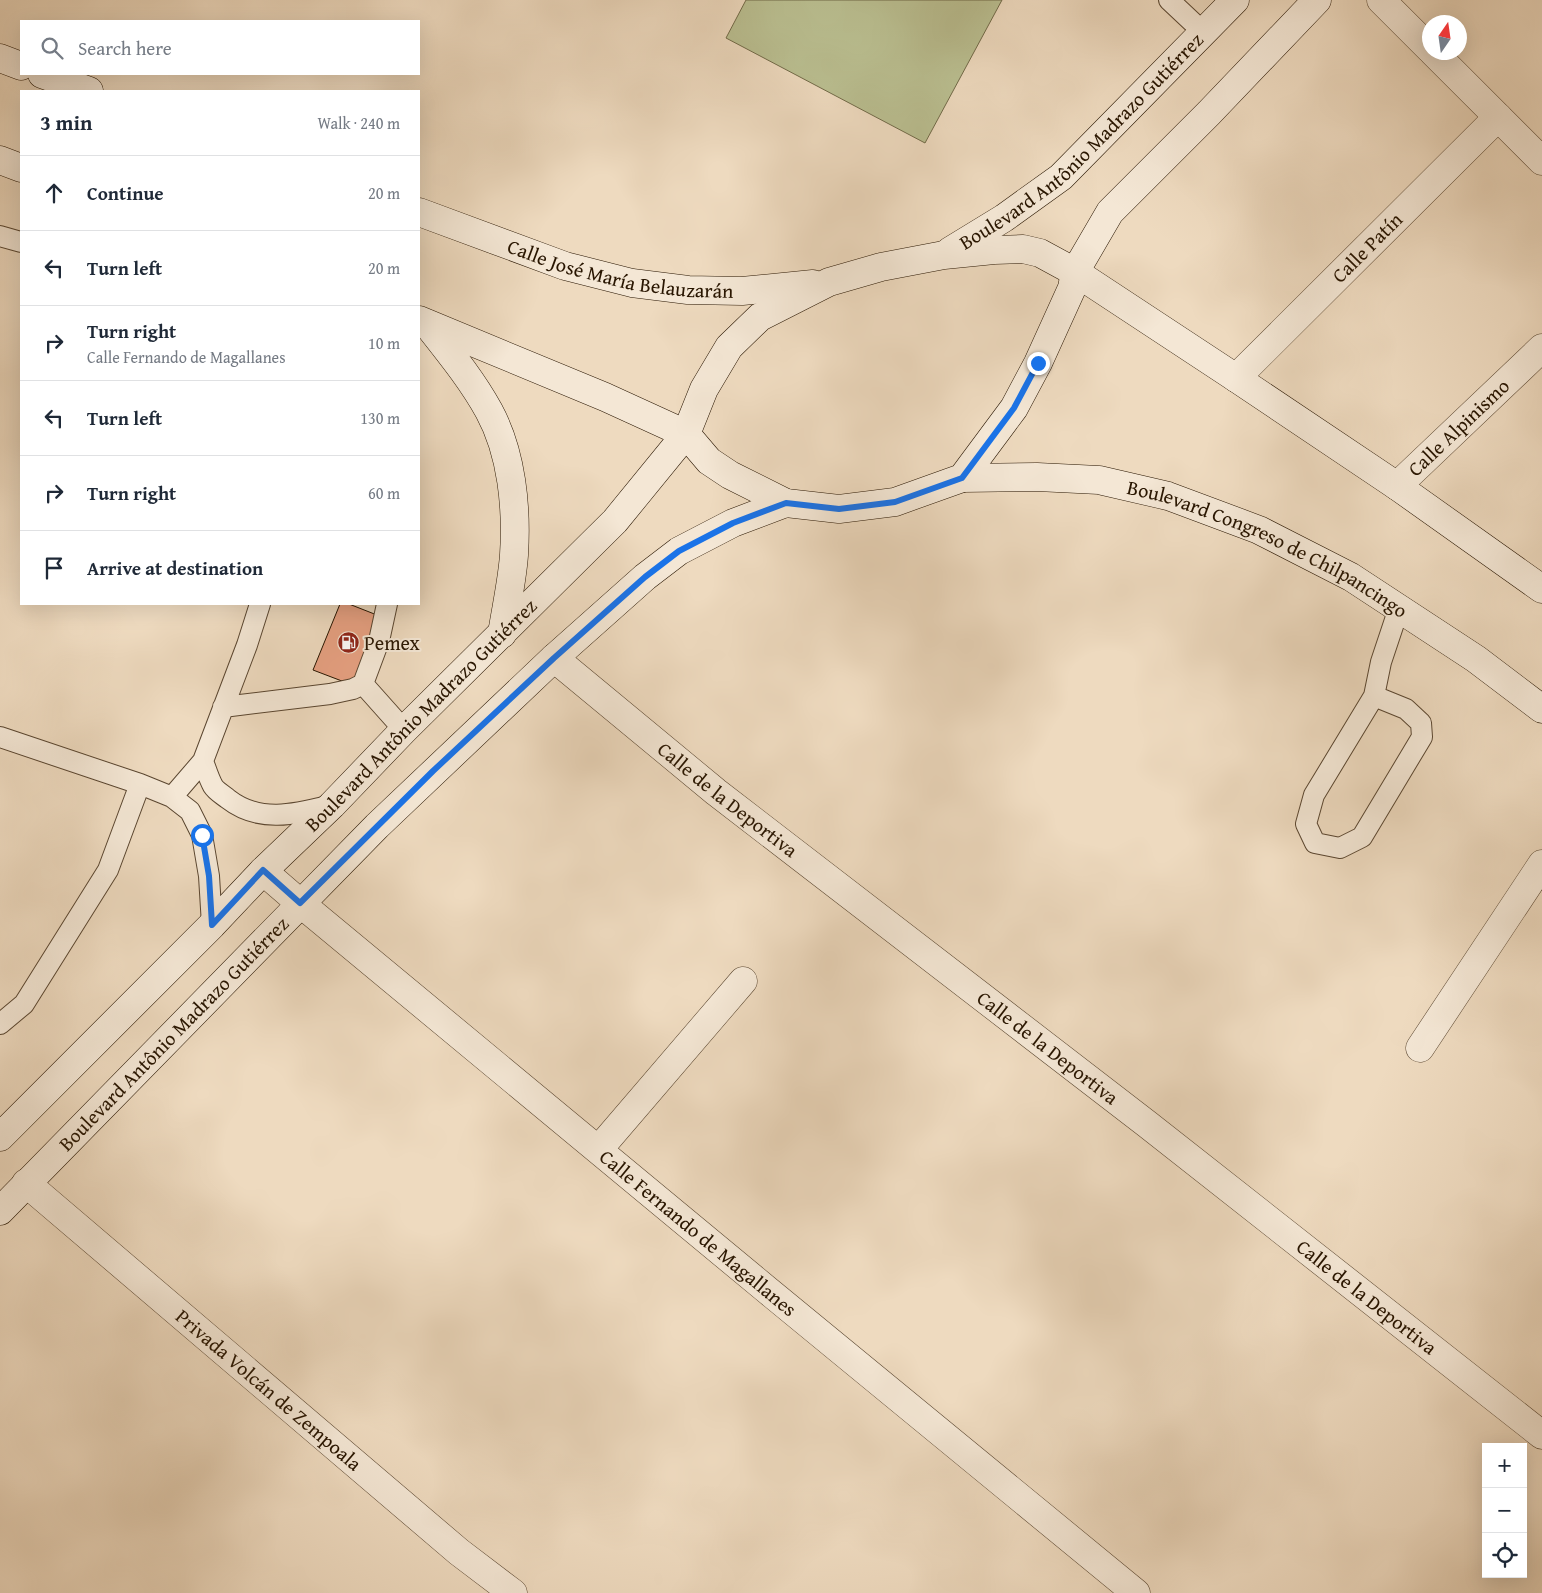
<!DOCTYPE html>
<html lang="en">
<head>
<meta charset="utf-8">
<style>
	:root { --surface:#fff; --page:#f6f6f7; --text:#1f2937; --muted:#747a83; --line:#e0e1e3 }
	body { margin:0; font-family:"Gentium Book Plus",serif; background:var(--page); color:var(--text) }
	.controls { position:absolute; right:15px; bottom:15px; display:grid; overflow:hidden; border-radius:0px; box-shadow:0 5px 20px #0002 }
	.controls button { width:45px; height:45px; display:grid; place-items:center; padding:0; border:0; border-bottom:1px solid var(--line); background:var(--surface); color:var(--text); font:25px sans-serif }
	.compass { position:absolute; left:1422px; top:15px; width:45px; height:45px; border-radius:50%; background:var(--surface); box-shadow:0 5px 20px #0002; rotate:13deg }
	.stop { position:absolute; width:15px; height:15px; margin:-11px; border:4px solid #1a73e8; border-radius:50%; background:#fff }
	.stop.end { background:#1a73e8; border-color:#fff; box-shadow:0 1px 5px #0008 }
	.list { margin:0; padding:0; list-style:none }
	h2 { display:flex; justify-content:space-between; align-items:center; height:65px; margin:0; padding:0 20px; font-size:21px }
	h2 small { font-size:16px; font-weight:400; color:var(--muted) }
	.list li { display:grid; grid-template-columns:32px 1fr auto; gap:15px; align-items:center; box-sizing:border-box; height:75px; padding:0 20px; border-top:1px solid var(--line) }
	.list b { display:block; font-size:19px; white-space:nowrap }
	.list p { margin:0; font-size:16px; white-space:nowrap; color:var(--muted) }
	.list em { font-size:16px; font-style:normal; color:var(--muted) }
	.icon { flex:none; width:28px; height:28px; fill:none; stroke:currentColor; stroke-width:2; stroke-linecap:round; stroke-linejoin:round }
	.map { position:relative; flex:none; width:1542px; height:1593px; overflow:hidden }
	.search { position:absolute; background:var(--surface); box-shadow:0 5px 20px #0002; left:20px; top:20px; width:400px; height:55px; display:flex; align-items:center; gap:12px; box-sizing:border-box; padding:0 18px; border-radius:0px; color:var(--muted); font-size:19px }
	.panel { position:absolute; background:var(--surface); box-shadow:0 5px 20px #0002; left:20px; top:90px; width:400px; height:515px; border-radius:0px }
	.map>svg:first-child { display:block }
</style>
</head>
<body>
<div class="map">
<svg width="1542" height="1593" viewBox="0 0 1542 1593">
	<rect width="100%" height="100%" fill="#eedabf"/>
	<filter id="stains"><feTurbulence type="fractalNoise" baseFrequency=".004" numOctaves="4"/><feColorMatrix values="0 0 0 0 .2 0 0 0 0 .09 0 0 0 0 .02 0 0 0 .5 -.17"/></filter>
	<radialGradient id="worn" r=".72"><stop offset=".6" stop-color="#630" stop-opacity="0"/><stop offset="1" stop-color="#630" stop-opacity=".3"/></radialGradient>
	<path fill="#babf91" stroke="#716a48" d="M 746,0 L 1002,0 L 925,143 L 726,38 Z"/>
	<path fill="#e6a081" stroke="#281500" d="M 340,604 L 349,604 L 382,617 L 355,686 L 313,670 Z"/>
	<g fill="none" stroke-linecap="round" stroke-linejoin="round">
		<defs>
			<path id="lane" d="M 1169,0 L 1203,32
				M 0,236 L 21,242
				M 363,684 L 404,730
				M 1374,696 L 1406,709 L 1421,723 L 1422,737 L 1362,837 L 1340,848 L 1315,843 L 1306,824 L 1314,795 L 1374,696 L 1381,662 L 1399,608
				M 223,707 L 330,694 L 353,689 L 363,684 L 379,641 L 387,604
				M 0,737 L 140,784 L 172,797 L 190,811 L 202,835 L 209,876 L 212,925
				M 203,761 C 206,769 209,779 213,786 C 216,791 223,795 228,799 C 260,824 296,814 332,805
				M 172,797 L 203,761 L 247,645 L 260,604
				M 0,1024 L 24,1004 L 108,870 L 140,784"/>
			<g id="street">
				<path d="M 1381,0 L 1430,49"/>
				<path d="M 1433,52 L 1542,161"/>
				<path id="s1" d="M 1236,378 L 1498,117"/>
				<path id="s2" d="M 1397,486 L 1542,348"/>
				<path id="s3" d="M 554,658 L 716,792 L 1147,1124 L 1542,1435"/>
				<path id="s4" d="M 263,871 L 300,903 C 578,1133 856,1365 1136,1593"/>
				<path d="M 1420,1048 L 1542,864"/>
				<path d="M 599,1149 L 743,981"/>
				<path id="s5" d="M 26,1183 L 459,1552 L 513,1593"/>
			</g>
			<g id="secondary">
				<path d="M 0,58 L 21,66"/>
				<path d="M 42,74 L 89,91"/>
				<path d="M 0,160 L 21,168"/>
				<path id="s6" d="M 419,212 L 565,266 L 632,283 L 688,290 L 742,291 L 813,284"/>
				<path id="s7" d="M 950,251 L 1004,218 L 1061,177 L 1235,0"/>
				<path d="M 419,320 L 605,397 L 686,434 L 709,461 L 730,475 L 786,503 L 839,509 L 895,502 L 962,478 L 1014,408 L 1038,363 L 1072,288 L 1075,272 L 1110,212 L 1209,113 L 1317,0"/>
				<path d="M 427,324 C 449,352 472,380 489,411 C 512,453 517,508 514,555 C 512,582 506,608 502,634"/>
				<path id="s8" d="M 962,478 L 1037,477 L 1099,480 L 1168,496 L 1259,530 L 1351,577 L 1476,659 L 1542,709"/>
				<path id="s9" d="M 0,1137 L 212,925 L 263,871 L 332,805 L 404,730 L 615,521 L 686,434 L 704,389 L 729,347 L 760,317 L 829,282 L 881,267 L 944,255 L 994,250 L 1023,249 L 1040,253 L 1075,272 L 1236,378 L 1397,486 L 1542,589"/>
				<path id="s10" d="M 0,1211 L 377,826 L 554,658 L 645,577 L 679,551 L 733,523 L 786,503"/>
			</g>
		</defs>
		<use href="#lane" stroke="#5a4630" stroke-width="22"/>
		<use href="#street" stroke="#5a4630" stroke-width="29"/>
		<use href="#secondary" stroke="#281500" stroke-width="29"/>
		<use href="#lane" stroke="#f4e7d5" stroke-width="20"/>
		<use href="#street" stroke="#f4e7d5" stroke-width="28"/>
		<use href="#secondary" stroke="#f4e7d5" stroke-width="28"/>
	</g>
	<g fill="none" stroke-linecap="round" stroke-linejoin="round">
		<path stroke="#1a73e8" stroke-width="6" d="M 202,835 L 209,876 L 212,925 L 263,870 L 300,903 L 433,771 L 554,658 L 645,577 L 679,551 L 733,523 L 786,503 L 839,509 L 895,502 L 962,478 L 1014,408 L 1038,363"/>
	</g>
	<defs>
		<symbol id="fuel-disc" viewBox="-11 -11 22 22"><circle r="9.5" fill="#8f2418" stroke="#f4e7d5"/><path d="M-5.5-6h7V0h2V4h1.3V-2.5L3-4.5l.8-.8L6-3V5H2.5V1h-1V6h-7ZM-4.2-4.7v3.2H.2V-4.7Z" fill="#fff"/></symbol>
	</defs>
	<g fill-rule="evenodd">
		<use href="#fuel-disc" x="336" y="630" width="25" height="25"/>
	</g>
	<g text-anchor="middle" stroke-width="4" stroke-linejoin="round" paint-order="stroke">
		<g font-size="20" fill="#281500" stroke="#f4e7d5">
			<text dy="7" stroke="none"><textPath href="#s7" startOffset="172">Boulevard Antônio Madrazo Gutiérrez</textPath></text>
			<text dy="7" stroke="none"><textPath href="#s1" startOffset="185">Calle Patín</textPath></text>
			<text dy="7" stroke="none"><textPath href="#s6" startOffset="211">Calle José María Belauzarán</textPath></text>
			<text dy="7" stroke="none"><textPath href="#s2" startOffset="85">Calle Alpinismo</textPath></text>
			<text dy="7" stroke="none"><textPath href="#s8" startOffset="320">Boulevard Congreso de Chilpancingo</textPath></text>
			<text dy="7" stroke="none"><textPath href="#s9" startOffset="596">Boulevard Antônio Madrazo Gutiérrez</textPath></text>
			<text dy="7" stroke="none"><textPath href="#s3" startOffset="224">Calle de la Deportiva</textPath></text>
			<text dy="7" stroke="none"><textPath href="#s10" startOffset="248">Boulevard Antônio Madrazo Gutiérrez</textPath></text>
			<text dy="7" stroke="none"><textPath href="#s3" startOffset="629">Calle de la Deportiva</textPath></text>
			<text dy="7" stroke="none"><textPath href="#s4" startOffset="566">Calle Fernando de Magallanes</textPath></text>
			<text dy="7" stroke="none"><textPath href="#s3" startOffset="1034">Calle de la Deportiva</textPath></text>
			<text dy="7" stroke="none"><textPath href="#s5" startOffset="319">Privada Volcán de Zempoala</textPath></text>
		</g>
		<g font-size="20" fill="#281500" stroke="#f4e7d5" text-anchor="start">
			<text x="364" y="650">Pemex</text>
		</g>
	</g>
	<rect width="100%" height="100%" filter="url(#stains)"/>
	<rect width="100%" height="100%" fill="url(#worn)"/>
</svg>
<div class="controls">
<button>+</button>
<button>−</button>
<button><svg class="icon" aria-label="locate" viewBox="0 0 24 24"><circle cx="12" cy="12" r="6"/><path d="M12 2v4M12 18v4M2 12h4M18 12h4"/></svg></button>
</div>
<svg class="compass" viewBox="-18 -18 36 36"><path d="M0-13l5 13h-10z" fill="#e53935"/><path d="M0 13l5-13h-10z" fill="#747a83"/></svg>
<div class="stop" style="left:202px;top:835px"></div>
<div class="stop end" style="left:1038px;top:363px"></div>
<div class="search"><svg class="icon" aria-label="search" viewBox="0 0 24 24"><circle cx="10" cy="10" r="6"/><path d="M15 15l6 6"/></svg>Search here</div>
<section class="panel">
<h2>3 min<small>Walk · 240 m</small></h2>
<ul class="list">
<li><svg class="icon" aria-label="ahead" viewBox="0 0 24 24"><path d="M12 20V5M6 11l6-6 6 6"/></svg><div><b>Continue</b></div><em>20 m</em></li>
<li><svg class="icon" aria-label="left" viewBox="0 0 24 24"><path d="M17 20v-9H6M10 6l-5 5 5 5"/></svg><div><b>Turn left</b></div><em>20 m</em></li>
<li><svg class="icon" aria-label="right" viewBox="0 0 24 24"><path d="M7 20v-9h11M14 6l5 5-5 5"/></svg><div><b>Turn right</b><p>Calle Fernando de Magallanes</p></div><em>10 m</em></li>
<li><svg class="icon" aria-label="left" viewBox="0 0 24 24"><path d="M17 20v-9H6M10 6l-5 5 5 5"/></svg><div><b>Turn left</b></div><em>130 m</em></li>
<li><svg class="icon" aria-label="right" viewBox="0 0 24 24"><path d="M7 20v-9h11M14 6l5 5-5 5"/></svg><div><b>Turn right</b></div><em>60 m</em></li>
<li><svg class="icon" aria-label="arrive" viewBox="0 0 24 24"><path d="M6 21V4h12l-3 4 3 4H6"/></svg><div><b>Arrive at destination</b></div></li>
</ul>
</section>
</div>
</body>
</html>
